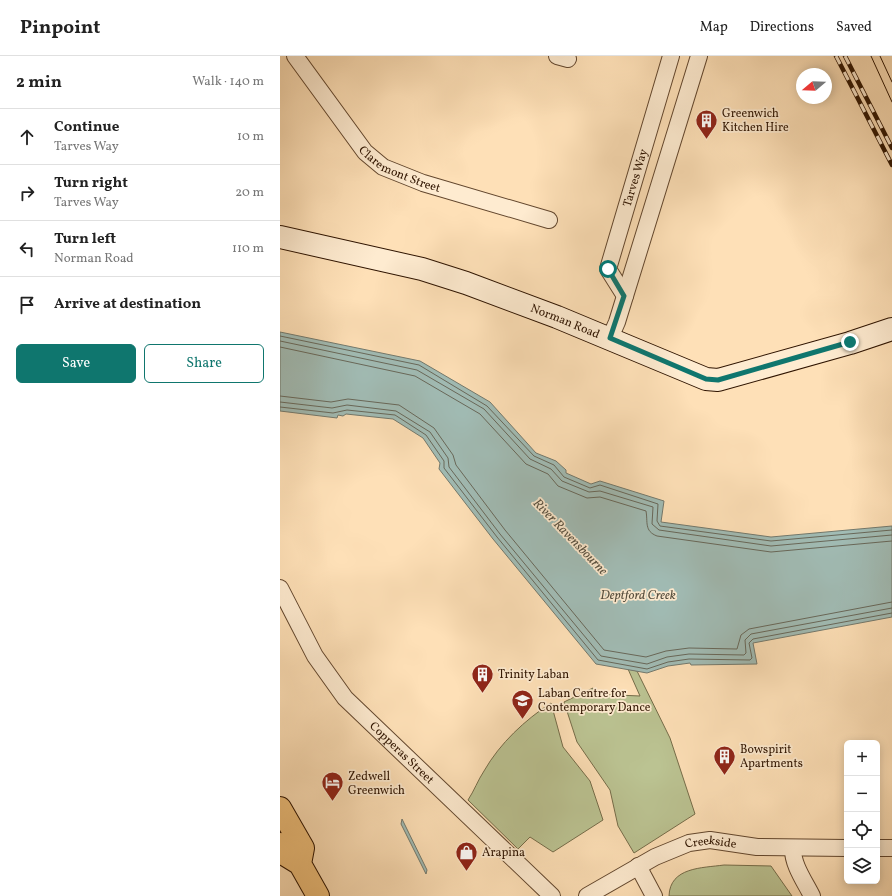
<!DOCTYPE html>
<html lang="en">
<head>
<meta charset="utf-8">
<style>
	:root { --surface:#fff; --page:#f6f6f6; --text:#222; --muted:#767676; --line:#e0e0e0; --accent:#0f766e }
	body { margin:0; font-family:Vollkorn,serif; background:var(--page); color:var(--text) }
	.controls { position:absolute; right:12px; bottom:12px; display:grid; overflow:hidden; border-radius:6px; box-shadow:0 2px 10px #0003 }
	.controls button { width:36px; height:36px; display:grid; place-items:center; padding:0; border:0; border-bottom:1px solid var(--line); background:var(--surface); color:var(--text); font:20px sans-serif }
	.compass { position:absolute; left:516px; top:12px; width:36px; height:36px; border-radius:50%; background:var(--surface); box-shadow:0 2px 10px #0003; rotate:251deg }
	.stop { position:absolute; width:12px; height:12px; margin:-9px; border:3px solid #0f766e; border-radius:50%; background:#fff }
	.stop.end { background:#0f766e; border-color:#fff; box-shadow:0 1px 4px #0008 }
	.list { margin:0; padding:0; list-style:none }
	h2 { display:flex; justify-content:space-between; align-items:center; height:52px; margin:0; padding:0 16px; font-size:17px }
	h2 small { font-size:13px; font-weight:400; color:var(--muted) }
	.list li { display:grid; grid-template-columns:26px 1fr auto; gap:12px; align-items:center; box-sizing:border-box; height:56px; padding:0 16px; border-top:1px solid var(--line) }
	.list b { display:block; font-size:15px; white-space:nowrap }
	.list p { margin:0; font-size:13px; white-space:nowrap; color:var(--muted) }
	.list em { font-size:13px; font-style:normal; color:var(--muted) }
	.actions { display:flex; gap:8px; padding:12px 16px }
	.actions a { flex:1; padding:9px 0; border:1px solid var(--accent); border-radius:6px; text-align:center; font-size:14px; color:var(--accent) }
	.actions .main { background:var(--accent); color:#fff }
	.icon { flex:none; width:22px; height:22px; fill:none; stroke:currentColor; stroke-width:2; stroke-linecap:round; stroke-linejoin:round }
	.map { position:relative; flex:none; width:612px; height:840px; overflow:hidden }
	header { display:flex; align-items:center; gap:24px; box-sizing:border-box; height:56px; padding:0 20px; background:var(--surface); border-bottom:1px solid var(--line) }
	header strong { font-size:19px }
	nav { display:flex; gap:22px; margin-inline-start:auto; font-size:14px }
	main { display:flex }
	aside { flex:1; background:var(--surface) }
	.map>svg:first-child { display:block }
</style>
</head>
<body>
<header>
<strong>Pinpoint</strong>
<nav><a>Map</a><a>Directions</a><a>Saved</a></nav>
</header>
<main>
<aside>
<h2>2 min<small>Walk · 140 m</small></h2>
<ul class="list">
<li><svg class="icon" aria-label="ahead" viewBox="0 0 24 24"><path d="M12 20V5M6 11l6-6 6 6"/></svg><div><b>Continue</b><p>Tarves Way</p></div><em>10 m</em></li>
<li><svg class="icon" aria-label="right" viewBox="0 0 24 24"><path d="M7 20v-9h11M14 6l5 5-5 5"/></svg><div><b>Turn right</b><p>Tarves Way</p></div><em>20 m</em></li>
<li><svg class="icon" aria-label="left" viewBox="0 0 24 24"><path d="M17 20v-9H6M10 6l-5 5 5 5"/></svg><div><b>Turn left</b><p>Norman Road</p></div><em>110 m</em></li>
<li><svg class="icon" aria-label="arrive" viewBox="0 0 24 24"><path d="M6 21V4h12l-3 4 3 4H6"/></svg><div><b>Arrive at destination</b></div></li>
</ul>
<div class="actions"><a class="main">Save</a><a>Share</a></div>
</aside>
<div class="map">
<svg width="612" height="840" viewBox="0 0 612 840">
	<rect width="100%" height="100%" fill="#fee0b7"/>
	<filter id="stains"><feTurbulence type="fractalNoise" baseFrequency=".005" numOctaves="4"/><feColorMatrix values="0 0 0 0 .2 0 0 0 0 .09 0 0 0 0 .02 0 0 0 .5 -.17"/></filter>
	<radialGradient id="worn" r=".72"><stop offset=".6" stop-color="#630" stop-opacity="0"/><stop offset="1" stop-color="#630" stop-opacity=".3"/></radialGradient>
	<path fill="#bbc392" stroke="#756c49" d="M 348,613 L 357,615 L 390,682 L 415,758 L 354,797 L 338,770 L 330,734 L 297,686 L 284,646 L 313,632 L 314,638 L 360,640 Z
		M 271,647 L 283,691 L 310,725 L 323,764 L 273,796 L 250,781 L 238,793 L 188,744 C 194,735 198,724 204,715 C 220,687 245,664 271,647 Z
		M 444,809 L 491,810 L 512,840 L 389,840 C 390,811 422,812 444,809 Z"/>
	<path fill="#a1bcb5" stroke="#73796d" d="M 0,276 L 140,305 L 210,346 L 256,397 L 276,405 L 286,414 L 286,417 L 311,428 L 320,425 L 384,445 L 381,466 L 491,481 L 612,470 L 612,561 L 473,587 L 477,608 L 411,609 L 410,607 L 388,610 L 367,617 L 316,608 L 213,483 L 159,413 L 160,407 L 143,382 L 113,363 L 66,358 L 63,360 L 58,359 L 57,362 L 0,355 Z
		M 122,763 L 147,814 L 146,818 L 121,768 Z"/>
	<g fill="none" stroke-linecap="round" stroke-linejoin="round">
		<path stroke="#68685a" stroke-width="1" d="M 0,280 L 139,309 L 207,350 L 254,400 L 274,409 L 284,421 L 310,432 L 320,429 L 378,448 L 377,465 L 380,470 L 491,485 L 612,474
			M 0,285 L 137,314 L 204,353 L 250,403 L 271,413 L 282,425 L 309,436 L 320,435 L 373,451 L 372,468 L 379,474 L 491,490 L 612,479
			M 0,291 L 135,320 L 200,358 L 246,408 L 268,418 L 278,430 L 307,442 L 320,441 L 366,455 C 368,466 364,475 377,480 L 491,496 L 612,485
			M 0,340 L 51,346 L 68,343 L 119,349 L 154,372 L 173,399 L 176,409 L 225,474 L 324,594 L 366,601 L 386,595 L 409,592 L 457,593 L 461,579 L 469,573 L 612,546
			M 0,346 L 52,352 L 67,349 L 116,355 L 150,376 L 168,402 L 169,411 L 220,478 L 321,600 L 367,608 L 387,601 L 409,598 L 464,599 L 466,597 L 465,584 L 471,578 L 612,552
			M 0,351 L 53,357 L 67,354 L 115,359 L 146,379 L 164,405 L 164,412 L 217,481 L 318,604 L 367,613 L 388,606 L 409,603 L 470,604 L 472,602 L 469,587 L 473,583 L 612,557"/>
		<defs>
			<g id="minor">
				<path id="s1" d="M 15,0 L 85,96 L 103,111 L 143,127 L 269,164"/>
				<path d="M 277,0 L 288,3"/>
				<path id="s2" d="M 345,240 L 328,213 L 391,0"/>
				<path d="M 330,282 L 337,266 L 419,0"/>
				<path id="s3" d="M 0,532 L 35,600 L 65,642 L 272,840"/>
				<path d="M 513,792 C 512,808 525,826 532,840"/>
				<path d="M 597,792 L 612,792"/>
				<path d="M 358,810 L 374,840"/>
				<path id="s4" d="M 307,840 L 375,801 L 409,787 L 430,784 L 477,791 L 567,792"/>
			</g>
			<g id="secondary">
				<path id="s5" d="M 0,181 L 142,213 L 186,227 L 277,261 L 426,323 L 438,324 L 570,287 L 612,273"/>
			</g>
			<path id="primary" d="M 0,752 L 23,792 L 20,808
				M 0,788 L 7,800 L 20,808 L 38,840"/>
		</defs>
		<use href="#minor" stroke="#63472e" stroke-width="18"/>
		<use href="#secondary" stroke="#2f1400" stroke-width="24"/>
		<use href="#primary" stroke="#2f1400" stroke-width="24"/>
		<use href="#minor" stroke="#feebd0" stroke-width="16"/>
		<use href="#secondary" stroke="#feebd0" stroke-width="22"/>
		<use href="#primary" stroke="#efc07c" stroke-width="22"/>
		<path stroke="#2f1400" stroke-width="1" d="M 591,0 L 612,46
			M 600,0 L 612,26"/>
		<defs>
			<path id="rail" d="M 556,0 L 612,109
				M 565,0 L 612,92"/>
		</defs>
		<use href="#rail" stroke="#2f1400" stroke-width="4.5"/>
		<use href="#rail" stroke="#feebd0" stroke-width="3" stroke-dasharray="9" stroke-linecap="butt"/>
	</g>
	<g fill="none" stroke-linecap="round" stroke-linejoin="round">
		<path stroke="#0f766e" stroke-width="5" d="M 328,213 L 344,240 L 330,282 L 426,323 L 438,324 L 570,286"/>
	</g>
	<defs>
		<symbol id="building-pin" viewBox="-11 -11 22 30"><path d="M0 17L-7.5 6A9.5 9.5 0 1 1 7.5 6Z" fill="#8f2418" stroke="#feebd0"/><path d="M-4-6H4V6H1V3H-1V6H-4ZM-2.5-4.3h1.7v1.8h-1.7ZM.8-4.3h1.7v1.8H.8ZM-2.5-1h1.7V.8h-1.7ZM.8-1h1.7V.8H.8Z" fill="#fff"/></symbol>
		<symbol id="university-pin" viewBox="-11 -11 22 30"><path d="M0 17L-7.5 6A9.5 9.5 0 1 1 7.5 6Z" fill="#8f2418" stroke="#feebd0"/><path d="M0-5L7-2L0 1L-7-2ZM-4 1L0 2.5L4 1V4Q0 6-4 4Z" fill="#fff"/></symbol>
		<symbol id="hotel-pin" viewBox="-11 -11 22 30"><path d="M0 17L-7.5 6A9.5 9.5 0 1 1 7.5 6Z" fill="#8f2418" stroke="#feebd0"/><path d="M-6-4.5h1.5V1H6V5H4.5V3h-9V5H-6ZM-4 0a1.8 1.8 0 1 1 3.6 0ZM.5 0V-2.5h3Q6-2.5 6 0Z" fill="#fff"/></symbol>
		<symbol id="shop-pin" viewBox="-11 -11 22 30"><path d="M0 17L-7.5 6A9.5 9.5 0 1 1 7.5 6Z" fill="#8f2418" stroke="#feebd0"/><path d="M-5-2.5h2.3a2.7 3.5 0 0 1 5.4 0H5L5.5 6h-11ZM-1.5-2.5h3a1.5 2.3 0 0 0-3 0Z" fill="#fff"/></symbol>
	</defs>
	<g fill-rule="evenodd">
		<use href="#building-pin" x="414" y="52" width="25" height="34"/>
		<use href="#building-pin" x="190" y="606" width="25" height="34"/>
		<use href="#university-pin" x="230" y="632" width="25" height="34"/>
		<use href="#building-pin" x="432" y="688" width="25" height="34"/>
		<use href="#hotel-pin" x="40" y="714" width="25" height="34"/>
		<use href="#shop-pin" x="174" y="784" width="25" height="34"/>
	</g>
	<g text-anchor="middle" stroke-width="3.5" stroke-linejoin="round" paint-order="stroke">
		<g font-size="12" fill="#2f1400" stroke="#feebd0" text-anchor="start">
			<text x="442" y="61">Greenwich<tspan x="442" dy="14">Kitchen Hire</tspan></text>
			<text x="218" y="622">Trinity Laban</text>
			<text x="258" y="641">Laban Centre for<tspan x="258" dy="14">Contemporary Dance</tspan></text>
			<text x="460" y="697">Bowspirit<tspan x="460" dy="14">Apartments</tspan></text>
			<text x="68" y="724">Zedwell<tspan x="68" dy="14">Greenwich</tspan></text>
			<text x="202" y="800">Arapina</text>
		</g>
		<g font-size="12" fill="#2f1400" stroke="#feebd0">
			<text dy="4" stroke="none"><textPath href="#s1" startOffset="158">Claremont Street</textPath></text>
			<text dy="4" stroke="none"><textPath href="#s2" startOffset="127">Tarves Way</textPath></text>
			<text dy="4" stroke="none"><textPath href="#s5" startOffset="298">Norman Road</textPath></text>
			<text dy="4" stroke="none"><textPath href="#s3" startOffset="207">Copperas Street</textPath></text>
			<text dy="4" stroke="none"><textPath href="#s4" startOffset="137">Creekside</textPath></text>
		</g>
		<g font-size="13" font-style="italic" fill="#574f3f" stroke="#feebd0">
			<text transform="translate(291 480) rotate(46)" y="5">River Ravensbourne</text>
			<text x="358" y="543">Deptford Creek</text>
		</g>
	</g>
	<rect width="100%" height="100%" filter="url(#stains)"/>
	<rect width="100%" height="100%" fill="url(#worn)"/>
</svg>
<div class="controls">
<button>+</button>
<button>−</button>
<button><svg class="icon" aria-label="locate" viewBox="0 0 24 24"><circle cx="12" cy="12" r="6"/><path d="M12 2v4M12 18v4M2 12h4M18 12h4"/></svg></button>
<button><svg class="icon" aria-label="layers" viewBox="0 0 24 24"><path d="M12 4l9 5-9 5-9-5zM3 14l9 5 9-5"/></svg></button>
</div>
<svg class="compass" viewBox="-18 -18 36 36"><path d="M0-13l5 13h-10z" fill="#e53935"/><path d="M0 13l5-13h-10z" fill="#767676"/></svg>
<div class="stop" style="left:328px;top:213px"></div>
<div class="stop end" style="left:570px;top:286px"></div>
</div>
</main>
</body>
</html>
